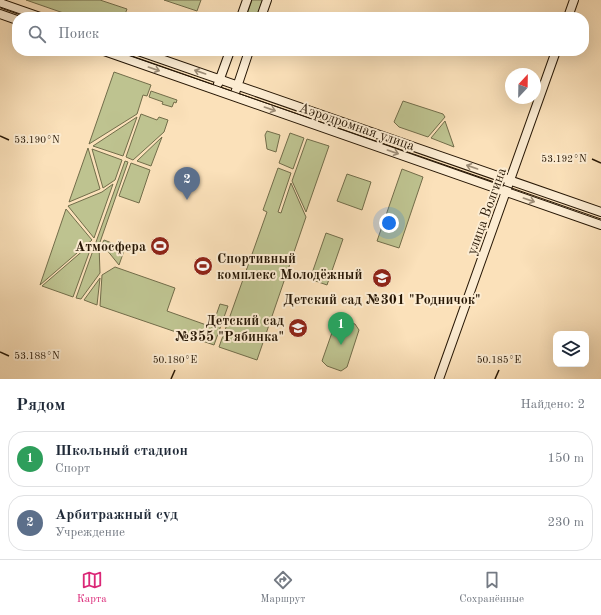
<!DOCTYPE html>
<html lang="ru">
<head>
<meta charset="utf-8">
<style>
	:root { --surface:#fff; --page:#f2f2f3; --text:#1f2937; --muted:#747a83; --line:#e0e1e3; --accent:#db2777 }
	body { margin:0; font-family:"Old Standard TT",serif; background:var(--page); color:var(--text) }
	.controls { position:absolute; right:12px; bottom:12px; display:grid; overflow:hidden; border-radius:8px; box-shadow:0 4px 16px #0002 }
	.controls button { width:36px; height:36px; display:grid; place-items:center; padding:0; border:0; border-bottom:1px solid var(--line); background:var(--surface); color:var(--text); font:20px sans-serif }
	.compass { position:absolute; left:505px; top:68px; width:36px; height:36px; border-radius:50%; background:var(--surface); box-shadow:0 4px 16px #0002; rotate:22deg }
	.you { position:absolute; left:389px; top:223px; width:14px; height:14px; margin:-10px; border:3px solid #fff; border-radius:50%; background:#1a73e8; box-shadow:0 0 0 6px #1a73e833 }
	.badge { display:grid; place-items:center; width:26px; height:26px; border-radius:50%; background:var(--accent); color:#fff; font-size:13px; font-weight:700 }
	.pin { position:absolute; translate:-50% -33px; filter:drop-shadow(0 1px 2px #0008) }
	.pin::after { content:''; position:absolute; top:21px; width:14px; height:12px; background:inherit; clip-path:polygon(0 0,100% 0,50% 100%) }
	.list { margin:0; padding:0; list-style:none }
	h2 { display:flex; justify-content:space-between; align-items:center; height:52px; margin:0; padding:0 16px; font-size:17px }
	h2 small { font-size:13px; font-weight:400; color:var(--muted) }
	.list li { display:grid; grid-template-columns:26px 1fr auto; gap:12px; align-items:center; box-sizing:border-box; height:56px; margin:0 8px 8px; padding:0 8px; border:1px solid var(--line); border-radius:16px }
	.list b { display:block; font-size:15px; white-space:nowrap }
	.list p { margin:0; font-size:13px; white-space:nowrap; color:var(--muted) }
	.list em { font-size:13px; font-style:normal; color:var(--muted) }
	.icon { flex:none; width:22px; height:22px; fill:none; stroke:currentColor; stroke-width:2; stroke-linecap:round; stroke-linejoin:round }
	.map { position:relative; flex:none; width:601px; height:379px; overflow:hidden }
	.search { position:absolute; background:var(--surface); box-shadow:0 4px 16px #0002; left:12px; right:12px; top:12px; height:44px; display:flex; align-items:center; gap:10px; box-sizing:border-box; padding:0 14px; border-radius:16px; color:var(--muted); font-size:15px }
	.sheet { height:180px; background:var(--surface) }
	nav { display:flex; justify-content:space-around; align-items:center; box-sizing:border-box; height:56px; border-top:1px solid var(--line); background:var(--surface); font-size:11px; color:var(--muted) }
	nav a { display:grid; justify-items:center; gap:2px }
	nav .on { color:var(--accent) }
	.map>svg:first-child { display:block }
</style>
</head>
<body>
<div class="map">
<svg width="601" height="379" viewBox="0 0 601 379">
	<rect width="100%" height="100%" fill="#fbe1ba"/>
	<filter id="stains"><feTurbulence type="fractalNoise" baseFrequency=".005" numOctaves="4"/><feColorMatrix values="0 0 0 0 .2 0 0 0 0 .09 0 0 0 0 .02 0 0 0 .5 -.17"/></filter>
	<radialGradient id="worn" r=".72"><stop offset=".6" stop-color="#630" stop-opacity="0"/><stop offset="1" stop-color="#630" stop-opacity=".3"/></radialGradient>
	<path fill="#bec390" stroke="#726d4a" d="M 26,0 L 100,0 L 127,9 L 124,17 L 75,17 Z
		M 164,0 L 201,0 L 197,11 Z
		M 252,0 L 264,0 L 258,17 L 246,17 Z
		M 114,72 L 151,85 L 147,96 L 143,95 L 137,114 L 89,144 Z
		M 151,91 L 177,100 L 176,103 L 174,102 L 172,107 L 162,104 L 163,102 L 149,97 Z
		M 403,101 L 443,114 L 445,117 L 428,137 L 399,127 L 394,122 Z
		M 141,114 L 157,120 L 159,117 L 168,120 L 164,132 L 133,160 L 126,157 Z
		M 137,117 L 123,156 L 93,146 Z
		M 445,121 L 454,147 L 431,138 Z
		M 267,131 L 280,135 L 276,152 L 267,149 L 265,135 Z
		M 290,133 L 304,138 L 293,169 L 279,163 Z
		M 162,137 L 151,166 L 137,161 Z
		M 307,139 L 329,146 L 306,212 L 292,181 Z
		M 88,148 L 100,189 L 69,202 Z
		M 92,149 L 122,160 L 115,180 L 103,188 Z
		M 125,161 L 128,162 L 99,245 L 100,273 L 81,299 L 76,298 Z
		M 131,163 L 150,170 L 139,203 L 119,196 Z
		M 278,168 L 291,173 L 278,212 L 281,213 L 291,183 L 306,217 L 257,360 L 219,347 L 267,212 L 263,210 Z
		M 402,169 L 423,177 L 399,248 L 377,241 Z
		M 347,174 L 371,182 L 362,210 L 337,201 Z
		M 113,184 L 94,238 L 68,206 L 102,192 Z
		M 66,209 L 92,240 L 40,285 Z
		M 326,233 L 343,239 L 327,285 L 310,279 Z
		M 104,240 L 125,248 L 119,265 L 102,244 Z
		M 93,242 L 73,297 L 42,286 Z
		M 115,267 L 175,288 L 167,311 L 212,327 L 220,304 L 228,306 L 214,345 L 100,306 L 102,275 Z
		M 100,278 L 97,305 L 84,300 Z
		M 340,320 L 355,324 L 359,330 L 347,367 L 341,371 L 327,366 L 322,361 L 335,324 Z"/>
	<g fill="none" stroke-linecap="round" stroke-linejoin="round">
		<defs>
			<path id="secondary" d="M 0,3 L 40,17
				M 0,14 L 17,20
				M 241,17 L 247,0
				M 261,17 L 267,0
				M 568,17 L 574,0
				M 104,51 L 601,225
				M 138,51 L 601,212
				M 218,84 L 230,51
				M 234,96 L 249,51
				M 439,379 L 556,51"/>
		</defs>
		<use href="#secondary" stroke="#271705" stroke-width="10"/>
		<use href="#secondary" stroke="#fcecd2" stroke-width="8"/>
		<path stroke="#271705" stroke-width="1" d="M 0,7 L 29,17
			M 116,51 L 601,219"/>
	</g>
	<defs><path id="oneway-shaft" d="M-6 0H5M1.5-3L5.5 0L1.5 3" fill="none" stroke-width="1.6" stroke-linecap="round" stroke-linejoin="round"/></defs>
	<g stroke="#9c8c76">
		<use href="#oneway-shaft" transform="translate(154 69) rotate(19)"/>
		<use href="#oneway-shaft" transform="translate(200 72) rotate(-161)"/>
		<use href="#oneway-shaft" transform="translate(270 109) rotate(19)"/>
		<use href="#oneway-shaft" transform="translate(393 152) rotate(19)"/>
		<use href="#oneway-shaft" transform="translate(472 167) rotate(-161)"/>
		<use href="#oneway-shaft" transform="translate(529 200) rotate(19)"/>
	</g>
	<path fill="none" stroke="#271705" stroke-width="1.5" d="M 0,136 L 9,140M 592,159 L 601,163M 0,352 L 9,356M 171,379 L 175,370M 495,379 L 499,370"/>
	<defs>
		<symbol id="stadium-disc" viewBox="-11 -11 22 22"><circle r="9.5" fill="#8f2418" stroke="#fcecd2"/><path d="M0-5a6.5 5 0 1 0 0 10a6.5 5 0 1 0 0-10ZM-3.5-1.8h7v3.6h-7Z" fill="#fff"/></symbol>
		<symbol id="school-disc" viewBox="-11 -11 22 22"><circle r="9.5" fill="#8f2418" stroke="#fcecd2"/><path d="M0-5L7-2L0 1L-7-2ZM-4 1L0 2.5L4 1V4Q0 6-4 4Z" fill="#fff"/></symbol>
	</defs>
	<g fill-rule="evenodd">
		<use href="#stadium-disc" x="149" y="235" width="22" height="22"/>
		<use href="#stadium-disc" x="192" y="255" width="22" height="22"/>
		<use href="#school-disc" x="371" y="267" width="22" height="22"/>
		<use href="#school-disc" x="287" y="317" width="22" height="22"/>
	</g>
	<g text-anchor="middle" stroke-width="4" stroke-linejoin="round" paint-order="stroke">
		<g font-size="14" fill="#271705" stroke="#fcecd2">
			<text transform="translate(357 126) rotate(19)" y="5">Аэродромная улица</text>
			<text transform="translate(486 211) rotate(-70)" y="5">улица Волгина</text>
		</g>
		<g font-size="14" font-weight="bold" fill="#271705" stroke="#fcecd2" text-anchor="end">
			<text x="146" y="251">Атмосфера</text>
			<text x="217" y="263" text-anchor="start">Спортивный<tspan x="217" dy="16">комплекс Молодёжный</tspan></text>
			<text x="382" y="304" text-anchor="middle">Детский сад №301 "Родничок"</text>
			<text x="284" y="325">Детский сад<tspan x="284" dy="16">№355 "Рябинка"</tspan></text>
		</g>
	</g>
	<g font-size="10" text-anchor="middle" fill="#271705" stroke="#fcecd2" stroke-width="4" stroke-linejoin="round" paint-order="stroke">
		<text x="37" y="143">53.190°N</text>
		<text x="564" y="162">53.192°N</text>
		<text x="37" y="359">53.188°N</text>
		<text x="175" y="363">50.180°E</text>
		<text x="499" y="363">50.185°E</text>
	</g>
	<rect width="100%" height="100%" filter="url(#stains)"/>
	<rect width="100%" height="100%" fill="url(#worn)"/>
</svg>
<div class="controls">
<button><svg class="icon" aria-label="layers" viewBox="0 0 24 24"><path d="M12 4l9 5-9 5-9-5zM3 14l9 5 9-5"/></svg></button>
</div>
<svg class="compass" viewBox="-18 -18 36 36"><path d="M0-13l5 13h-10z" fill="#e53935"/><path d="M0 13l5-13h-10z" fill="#747a83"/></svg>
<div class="you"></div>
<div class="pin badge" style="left:341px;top:345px;background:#2e9e5b">1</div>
<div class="pin badge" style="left:187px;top:200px;background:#5c6f8a">2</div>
<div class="search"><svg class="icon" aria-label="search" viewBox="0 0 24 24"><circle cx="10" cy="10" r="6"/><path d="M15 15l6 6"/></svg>Поиск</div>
</div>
<section class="sheet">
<h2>Рядом<small>Найдено: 2</small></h2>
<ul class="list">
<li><span class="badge" style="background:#2e9e5b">1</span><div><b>Школьный стадион</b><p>Спорт</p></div><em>150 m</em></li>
<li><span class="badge" style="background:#5c6f8a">2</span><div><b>Арбитражный суд</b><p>Учреждение</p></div><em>230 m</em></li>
</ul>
</section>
<nav>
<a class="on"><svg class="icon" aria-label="map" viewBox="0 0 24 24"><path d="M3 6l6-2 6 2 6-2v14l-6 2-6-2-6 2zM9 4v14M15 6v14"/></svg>Карта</a>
<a><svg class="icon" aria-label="directions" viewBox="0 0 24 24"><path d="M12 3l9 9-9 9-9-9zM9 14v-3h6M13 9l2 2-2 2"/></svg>Маршрут</a>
<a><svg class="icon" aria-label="saved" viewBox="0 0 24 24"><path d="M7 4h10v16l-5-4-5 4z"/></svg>Сохранённые</a>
</nav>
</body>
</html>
